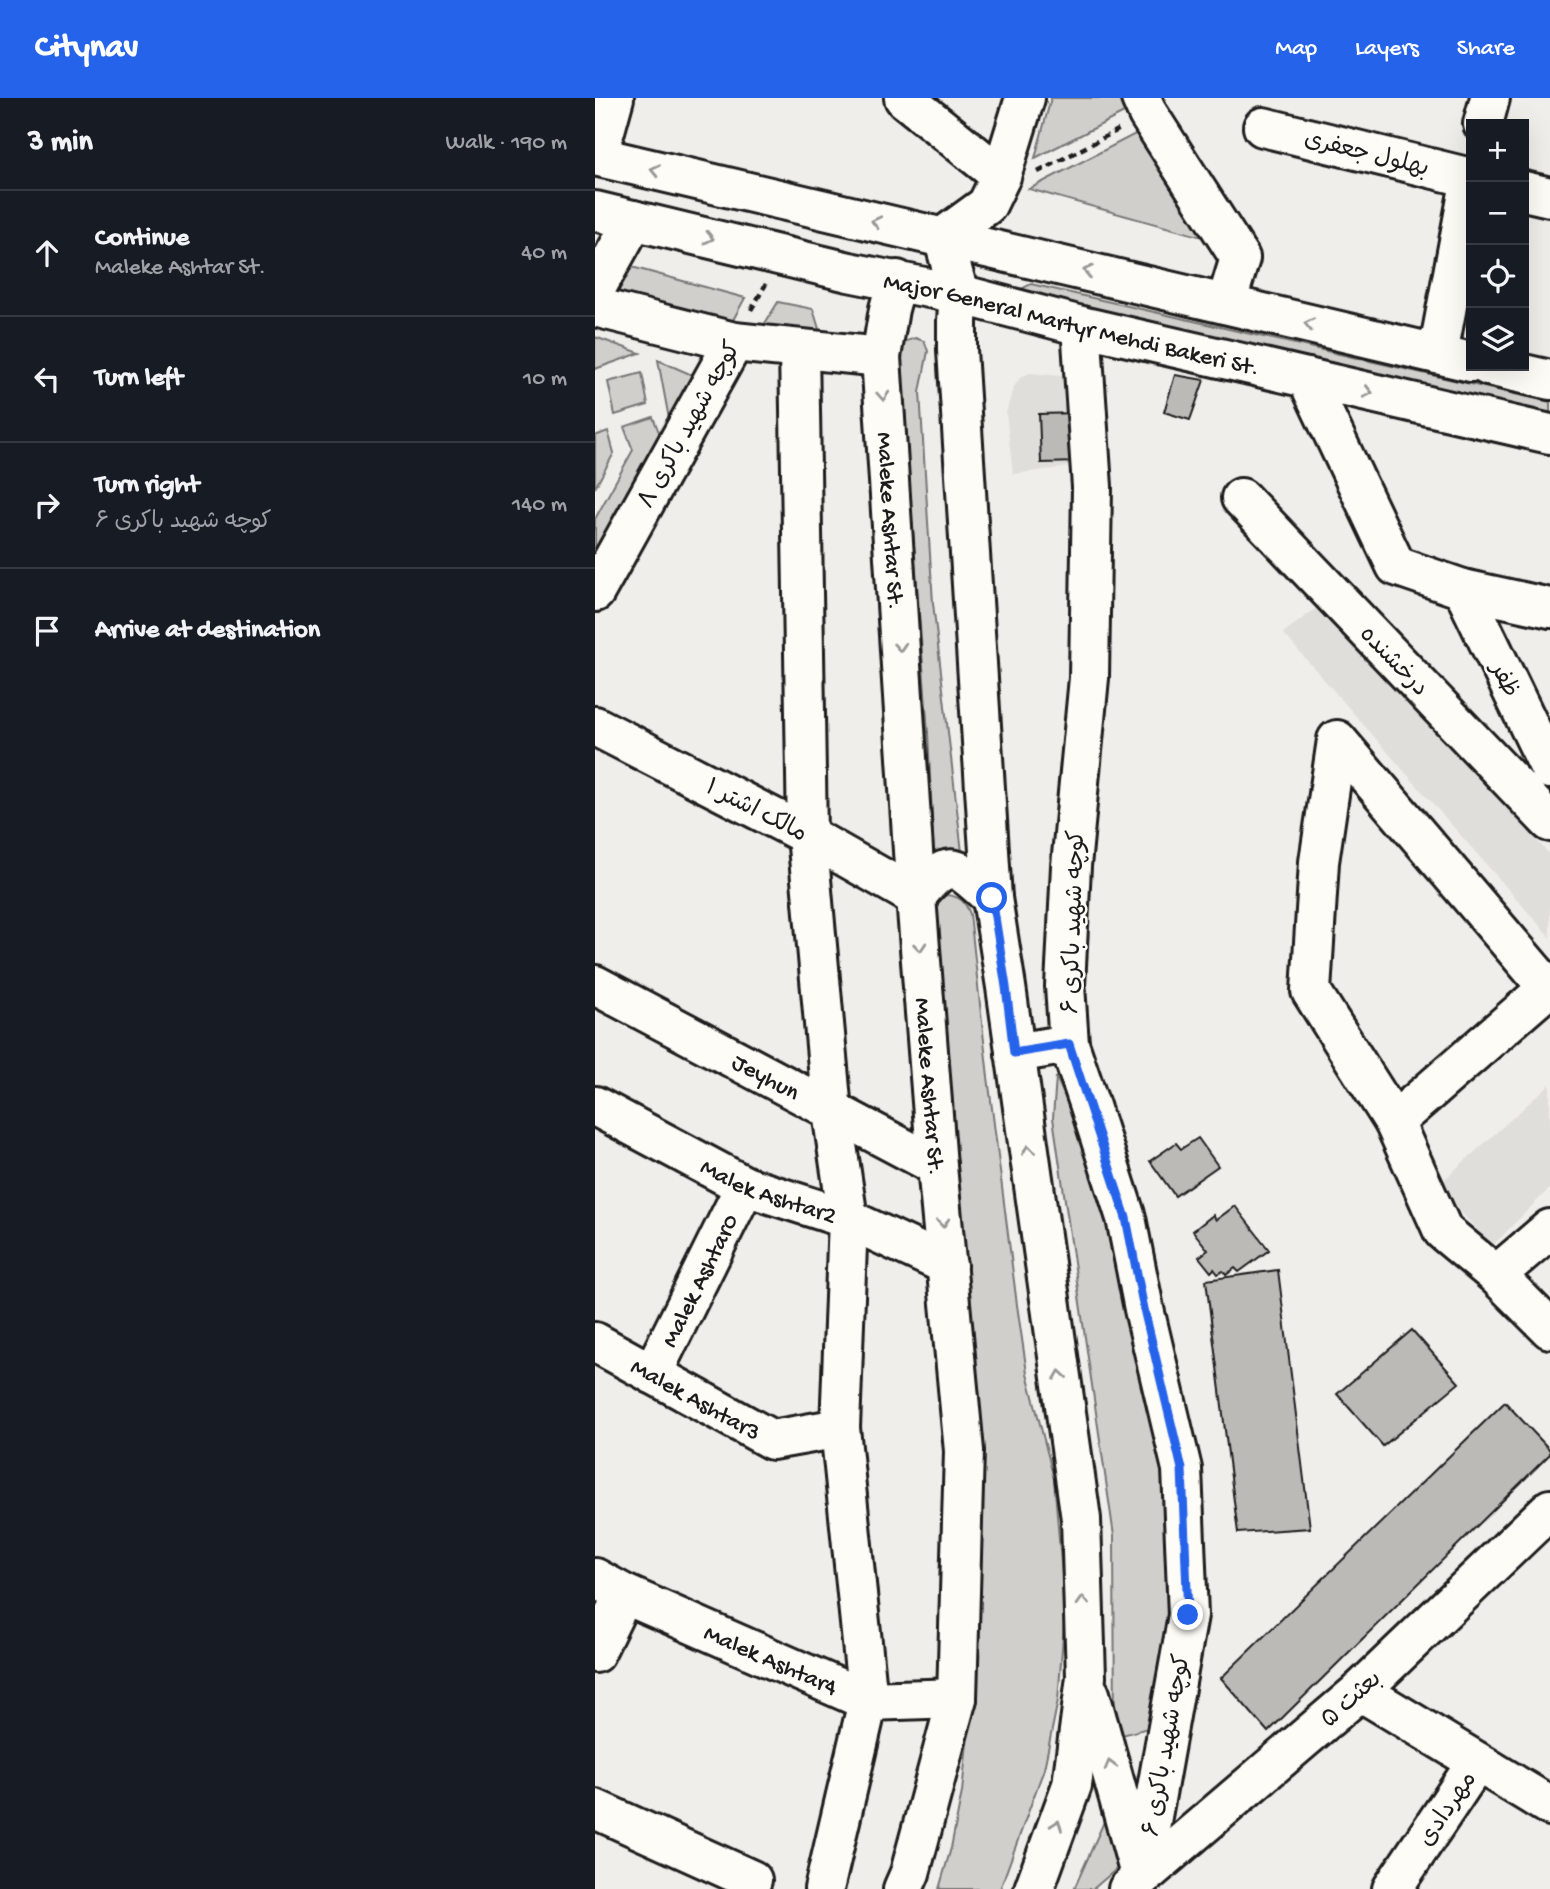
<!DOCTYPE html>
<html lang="en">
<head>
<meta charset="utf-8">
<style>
	:root { --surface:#171b24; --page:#20242c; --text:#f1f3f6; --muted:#9ea1a6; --line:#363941; --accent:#2563eb }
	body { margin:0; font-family:"Gochi Hand","Playpen Sans Arabic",sans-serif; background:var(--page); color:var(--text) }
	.controls { position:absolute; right:21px; top:21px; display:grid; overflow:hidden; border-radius:0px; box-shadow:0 7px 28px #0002 }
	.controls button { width:63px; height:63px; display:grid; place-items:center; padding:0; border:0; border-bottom:2px solid var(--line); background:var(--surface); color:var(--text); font:35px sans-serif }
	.stop { position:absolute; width:21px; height:21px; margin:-16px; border:5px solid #2563eb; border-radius:50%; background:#fff }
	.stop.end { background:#2563eb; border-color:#fff; box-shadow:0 2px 7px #0008 }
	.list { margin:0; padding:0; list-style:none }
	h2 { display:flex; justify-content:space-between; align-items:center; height:91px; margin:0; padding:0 28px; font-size:30px }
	h2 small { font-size:23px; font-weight:400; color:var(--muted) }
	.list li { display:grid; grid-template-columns:46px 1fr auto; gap:21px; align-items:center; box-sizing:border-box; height:126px; padding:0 28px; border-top:2px solid var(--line) }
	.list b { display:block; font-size:26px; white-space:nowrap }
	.list p { margin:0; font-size:23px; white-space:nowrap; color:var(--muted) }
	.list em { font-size:23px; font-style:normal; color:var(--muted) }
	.icon { flex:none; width:38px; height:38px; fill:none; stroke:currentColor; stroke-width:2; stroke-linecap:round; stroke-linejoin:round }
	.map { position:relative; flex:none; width:955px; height:1791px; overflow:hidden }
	header { display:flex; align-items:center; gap:42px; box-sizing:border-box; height:98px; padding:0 35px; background:var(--accent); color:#fff }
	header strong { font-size:33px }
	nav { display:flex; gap:38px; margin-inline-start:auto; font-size:24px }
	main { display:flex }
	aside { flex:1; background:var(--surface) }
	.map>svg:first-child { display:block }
</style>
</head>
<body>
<header>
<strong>Citynav</strong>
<nav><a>Map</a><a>Layers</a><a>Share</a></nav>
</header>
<main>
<aside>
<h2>3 min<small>Walk · 190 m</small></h2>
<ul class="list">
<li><svg class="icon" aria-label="ahead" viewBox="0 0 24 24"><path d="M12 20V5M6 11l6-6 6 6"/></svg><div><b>Continue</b><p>Maleke Ashtar St.</p></div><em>40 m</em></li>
<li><svg class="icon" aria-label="left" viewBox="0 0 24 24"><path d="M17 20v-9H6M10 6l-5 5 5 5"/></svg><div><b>Turn left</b></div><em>10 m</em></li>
<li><svg class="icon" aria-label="right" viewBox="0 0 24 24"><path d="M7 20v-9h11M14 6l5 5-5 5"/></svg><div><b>Turn right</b><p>کوچه شهید باکری ۶</p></div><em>140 m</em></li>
<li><svg class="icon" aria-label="arrive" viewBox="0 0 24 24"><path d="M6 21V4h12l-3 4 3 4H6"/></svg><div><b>Arrive at destination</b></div></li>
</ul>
</aside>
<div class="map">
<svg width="955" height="1791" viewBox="0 0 955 1791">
	<rect width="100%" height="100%" fill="#f0eeea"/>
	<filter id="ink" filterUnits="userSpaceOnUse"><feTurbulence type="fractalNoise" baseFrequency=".0143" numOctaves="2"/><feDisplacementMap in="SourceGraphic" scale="14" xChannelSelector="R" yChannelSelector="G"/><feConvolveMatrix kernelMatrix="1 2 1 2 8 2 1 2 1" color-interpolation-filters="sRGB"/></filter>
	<g filter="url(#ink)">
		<path fill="#e0deda" d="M 435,275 L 486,280 L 490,367 L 418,376 L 411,315 L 418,290 L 426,279 Z
			M 727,506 L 955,757 L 955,839 L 688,535 Z
			M 955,986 L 955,1090 L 897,1148 L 842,1088 Z"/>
		<path fill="#d0cfcc" stroke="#767674" stroke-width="2" d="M 456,0 L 526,0 L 533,13 L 440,60 Z
			M 546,33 L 607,139 L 434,91 Z
			M 33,168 L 150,200 L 138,222 L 20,194 Z
			M 436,186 L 955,304 L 955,320 L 426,198 L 426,191 Z
			M 183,204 L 218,211 L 228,244 L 169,227 Z
			M 0,239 L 45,255 L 0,271 Z
			M 320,240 L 329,243 L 333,253 L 325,294 L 338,505 L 368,763 L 339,762 L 333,635 L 307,286 L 302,257 L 309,244 Z
			M 63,262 L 104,280 L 77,337 Z
			M 47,275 L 53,307 L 20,317 L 13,284 Z
			M 58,319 L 71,352 L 0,467 L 0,421 L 38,352 L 29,329 Z
			M 13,333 L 19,355 L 0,390 L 0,338 Z
			M 352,797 C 366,799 370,803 375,816 L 393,979 L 422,1207 L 432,1275 L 459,1381 L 470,1512 L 463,1602 L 449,1671 L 405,1791 L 344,1791 L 356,1750 L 367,1694 L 380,1566 L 339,809 L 345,801 Z
			M 461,979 L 480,1021 L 526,1139 L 576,1382 L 580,1509 L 553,1630 L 520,1639 L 519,1438 L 458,1020 Z
			M 512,1717 L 525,1768 L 498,1791 L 479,1791 Z"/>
		<path fill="#bbbab6" stroke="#1c1c1c" stroke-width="2" d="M 580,277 L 609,282 L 595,322 L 569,314 Z
			M 484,315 L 486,364 L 446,365 L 444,316 Z
			M 603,1040 L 623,1068 L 580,1098 L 555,1063 L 581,1045 L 586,1051 Z
			M 640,1108 L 674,1152 L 644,1174 L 640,1170 L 631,1177 L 628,1173 L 623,1176 L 619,1171 L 616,1174 L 604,1159 L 613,1152 L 598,1133 L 618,1117 L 621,1122 Z
			M 683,1172 L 715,1430 L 643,1435 L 611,1182 Z
			M 817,1232 L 864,1285 L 788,1348 L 742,1296 Z
			M 910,1304 L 955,1352 L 955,1356 L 673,1634 L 626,1580 Z"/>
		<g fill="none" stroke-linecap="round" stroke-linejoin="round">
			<defs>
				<g id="minor">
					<path d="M 309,0 L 406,78"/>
					<path d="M 546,0 L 553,16 L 645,160 L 631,206"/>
					<path d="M 888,26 L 895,0"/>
					<path d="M 668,29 L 876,80"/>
					<path d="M 3,58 L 19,0"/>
					<path d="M 929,93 L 955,99"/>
					<path d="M 348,139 L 392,107 L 406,78 L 430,0"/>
					<path d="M 0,192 L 39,122"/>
					<path d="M 0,209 L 139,244 L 286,259"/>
					<path d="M 486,228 L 497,389 L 494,580 L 476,768 L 470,888 L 474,946 L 494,1005 L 531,1120 L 549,1211 L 587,1371 L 593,1517 L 546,1780"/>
					<path d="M 204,251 L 212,737 L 237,1014 L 253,1121 L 245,1330 L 273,1603 L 229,1791"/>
					<path d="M 843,256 L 876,79"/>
					<path d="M 712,280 L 801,468 L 868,491 L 955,510"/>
					<path d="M 646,400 L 955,724"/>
					<path d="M 868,491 L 955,671"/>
					<path d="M 0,494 L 139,244"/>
					<path d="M 0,628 L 212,737 L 321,799"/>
					<path id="s1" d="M 0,887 L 342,1068"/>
					<path d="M 953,890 L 799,1024 L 716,893 L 724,764 L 742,642 L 953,890 L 955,892"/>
					<path id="s2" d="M 0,1008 L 150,1088 L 253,1121 L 352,1167"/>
					<path d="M 799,1024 L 848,1133 L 901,1177 L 955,1231"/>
					<path d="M 901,1177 L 955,1131"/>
					<path id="s3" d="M 0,1244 L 177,1342 L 245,1330"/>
					<path id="s4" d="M 57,1276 L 150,1088"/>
					<path id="s5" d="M 0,1480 L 29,1496 L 273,1603 L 362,1600"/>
					<path d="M 0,1555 L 29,1496"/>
					<path d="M 765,1593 L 955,1708"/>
					<path d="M 0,1711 L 157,1782"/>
					<path d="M 546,1780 L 765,1593 L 955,1411"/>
					<path d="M 797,1791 L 882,1664"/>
				</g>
				<g id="major">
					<path d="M 0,58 L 876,264"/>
					<path id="s6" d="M 0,113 L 254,174 L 364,196 L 486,228 L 955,336"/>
					<path d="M 348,139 L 364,196 L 362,223 L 362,252 L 397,800 L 411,889 L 486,1421 L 491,1579 L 477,1687 L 439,1791"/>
					<path id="s7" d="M 302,182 L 294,211 L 286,259 L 321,799 L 342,1068 L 369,1353 L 362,1600 L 315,1775 L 308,1791"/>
					<path d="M 893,268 L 955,282"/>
					<path d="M 321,799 C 354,757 361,767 397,800"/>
					<path d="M 420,955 L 474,946"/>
					<path d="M 495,1596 L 546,1780 L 533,1791"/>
				</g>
			</defs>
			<use href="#minor" stroke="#1c1c1c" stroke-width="44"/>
			<use href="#major" stroke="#1c1c1c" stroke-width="44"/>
			<path stroke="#1c1c1c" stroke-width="4.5" stroke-dasharray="7 5" stroke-linecap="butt" d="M 443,74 L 525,31
				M 156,212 L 171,186"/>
			<use href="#minor" stroke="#fdfcf7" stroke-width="38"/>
			<use href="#major" stroke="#fdfcf7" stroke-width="38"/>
		</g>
		<defs><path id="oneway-chevron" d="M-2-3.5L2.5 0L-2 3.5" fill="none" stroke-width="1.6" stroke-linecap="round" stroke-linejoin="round" transform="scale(1.75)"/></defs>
		<g stroke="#989794">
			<use href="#oneway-chevron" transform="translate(60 72) rotate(-167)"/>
			<use href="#oneway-chevron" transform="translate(281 124) rotate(-167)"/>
			<use href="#oneway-chevron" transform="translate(114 140) rotate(13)"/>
			<use href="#oneway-chevron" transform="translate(493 173) rotate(-167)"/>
			<use href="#oneway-chevron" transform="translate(714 226) rotate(-167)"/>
			<use href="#oneway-chevron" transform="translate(773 294) rotate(13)"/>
			<use href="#oneway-chevron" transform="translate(288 298) rotate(86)"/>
			<use href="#oneway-chevron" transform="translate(305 549) rotate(86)"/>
			<use href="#oneway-chevron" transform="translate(325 849) rotate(85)"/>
			<use href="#oneway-chevron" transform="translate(433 1052) rotate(-98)"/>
			<use href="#oneway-chevron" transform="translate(348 1125) rotate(85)"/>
			<use href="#oneway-chevron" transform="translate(465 1277) rotate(-98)"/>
			<use href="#oneway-chevron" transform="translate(488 1503) rotate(-92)"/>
			<use href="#oneway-chevron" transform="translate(515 1667) rotate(-105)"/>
			<use href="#oneway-chevron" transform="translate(462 1727) rotate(-70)"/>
		</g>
	</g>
	<g fill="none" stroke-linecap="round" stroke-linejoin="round" filter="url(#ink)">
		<path stroke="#2563eb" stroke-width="9" d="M 397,800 L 411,889 L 419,955 L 474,946 L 531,1120 L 549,1211 L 587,1371 L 593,1517"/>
	</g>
	<g text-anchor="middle" stroke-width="5" stroke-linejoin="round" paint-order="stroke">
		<g font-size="24" fill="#1c1c1c" stroke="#fdfcf7">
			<text transform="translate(772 54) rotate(14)" y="8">بهلول جعفری</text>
			<text dy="8" stroke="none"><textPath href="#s6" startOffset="490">Major General Martyr Mehdi Bakeri St.</textPath></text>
			<text transform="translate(93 326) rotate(-61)" y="8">کوچه شهید باکری ۸</text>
			<text dy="8" stroke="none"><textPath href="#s7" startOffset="243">Maleke Ashtar St.</textPath></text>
			<text transform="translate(800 562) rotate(46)" y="8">درخشنده</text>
			<text transform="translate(911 581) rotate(64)" y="8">ظفر</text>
			<text transform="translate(162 711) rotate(27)" y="8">مالک اشتر ۱</text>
			<text transform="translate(477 824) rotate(-88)" y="8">کوچه شهید باکری ۶</text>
			<text dy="8" stroke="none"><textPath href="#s1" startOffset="194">Jeyhun</textPath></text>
			<text dy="8" stroke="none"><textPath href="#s7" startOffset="810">Maleke Ashtar St.</textPath></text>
			<text dy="8" stroke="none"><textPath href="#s2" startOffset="194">Malek Ashtar2</textPath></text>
			<text dy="8" stroke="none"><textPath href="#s4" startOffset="105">Malek Ashtar0</textPath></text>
			<text dy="8" stroke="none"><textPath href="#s3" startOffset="116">Malek Ashtar3</textPath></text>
			<text dy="8" stroke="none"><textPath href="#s5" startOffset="194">Malek Ashtar4</textPath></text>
			<text transform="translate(755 1600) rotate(-42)" y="8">بعثت ۵</text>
			<text transform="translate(570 1647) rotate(-80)" y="8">کوچه شهید باکری ۶</text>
			<text transform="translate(851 1710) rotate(-56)" y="8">مهردادی</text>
		</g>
	</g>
</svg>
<div class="controls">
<button>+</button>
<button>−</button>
<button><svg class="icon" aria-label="locate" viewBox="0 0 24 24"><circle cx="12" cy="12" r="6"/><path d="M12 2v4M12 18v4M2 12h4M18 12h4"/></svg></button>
<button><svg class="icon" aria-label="layers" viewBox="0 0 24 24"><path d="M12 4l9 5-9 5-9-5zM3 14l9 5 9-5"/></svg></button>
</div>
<div class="stop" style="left:397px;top:800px"></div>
<div class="stop end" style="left:593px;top:1517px"></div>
</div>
</main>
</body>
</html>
